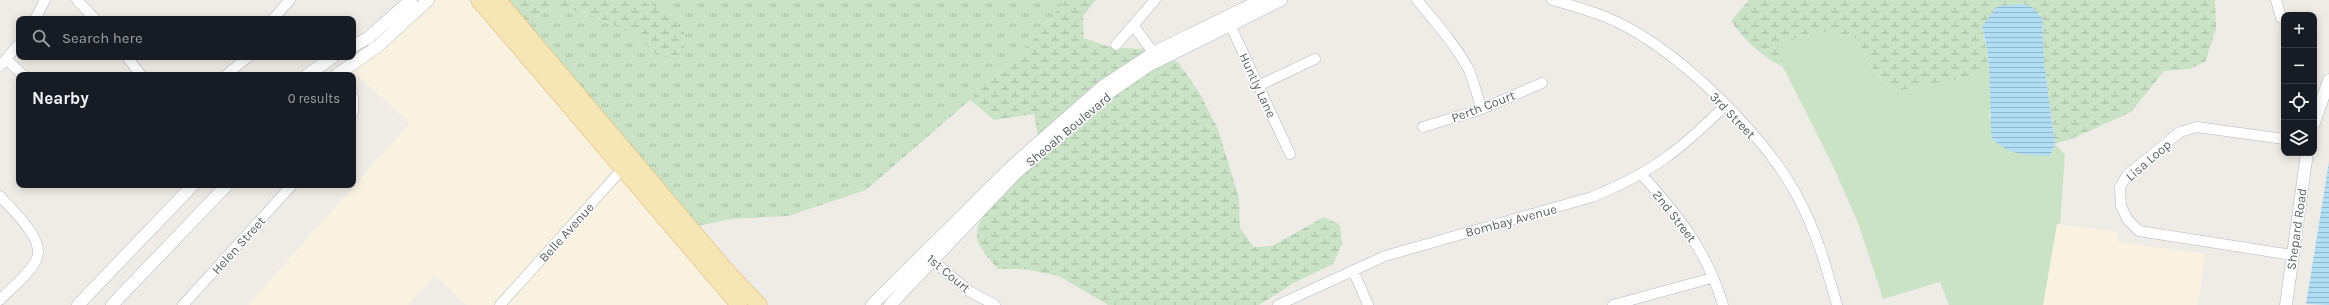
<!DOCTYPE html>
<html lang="en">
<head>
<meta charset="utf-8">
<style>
	:root { --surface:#171b24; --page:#242831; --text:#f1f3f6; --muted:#9ea1a6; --line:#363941 }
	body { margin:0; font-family:Karla,sans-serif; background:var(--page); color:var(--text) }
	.controls { position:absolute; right:12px; top:12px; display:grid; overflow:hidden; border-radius:8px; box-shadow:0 2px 10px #0003 }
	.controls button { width:36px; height:36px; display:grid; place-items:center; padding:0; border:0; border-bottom:1px solid var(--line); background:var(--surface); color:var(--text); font:20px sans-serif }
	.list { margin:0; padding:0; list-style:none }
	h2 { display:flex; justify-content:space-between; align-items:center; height:52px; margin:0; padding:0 16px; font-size:17px }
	h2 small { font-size:13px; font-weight:400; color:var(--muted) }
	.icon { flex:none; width:22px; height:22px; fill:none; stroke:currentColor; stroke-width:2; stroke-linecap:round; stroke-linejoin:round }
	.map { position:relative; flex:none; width:2329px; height:305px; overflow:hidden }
	.search { position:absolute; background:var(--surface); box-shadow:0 2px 10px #0003; left:16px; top:16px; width:340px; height:44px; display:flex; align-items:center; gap:10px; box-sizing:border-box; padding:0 14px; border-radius:8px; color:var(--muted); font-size:15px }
	.panel { position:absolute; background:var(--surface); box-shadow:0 2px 10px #0003; left:16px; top:72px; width:340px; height:116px; border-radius:8px }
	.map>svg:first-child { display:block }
</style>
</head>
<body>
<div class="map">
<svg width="2329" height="305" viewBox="0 0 2329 305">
	<defs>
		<pattern id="grass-tufts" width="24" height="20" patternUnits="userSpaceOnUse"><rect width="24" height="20" fill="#cae3c7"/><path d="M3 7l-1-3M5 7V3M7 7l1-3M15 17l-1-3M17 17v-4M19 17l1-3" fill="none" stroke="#a7bba5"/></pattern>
		<pattern id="wetland-marsh" width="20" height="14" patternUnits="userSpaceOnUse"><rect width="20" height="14" fill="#cae3c7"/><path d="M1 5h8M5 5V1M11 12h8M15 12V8" fill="none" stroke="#a7bba5"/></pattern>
		<pattern id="water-rules" width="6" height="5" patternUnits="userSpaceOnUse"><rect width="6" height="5" fill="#b1def5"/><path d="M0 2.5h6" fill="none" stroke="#93b7ca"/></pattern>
	</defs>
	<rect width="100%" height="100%" fill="#efece7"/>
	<path fill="#faf2e1" d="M 435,0 L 468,0 L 614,171 L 494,305 L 466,305 L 435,275 L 408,305 L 248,305 L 410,123 L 351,70 L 380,49 Z
		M 620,178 L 730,305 L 506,305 Z
		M 2057,224 L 2118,232 L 2119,242 L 2205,254 L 2198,305 L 2043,305 Z"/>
	<path fill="url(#grass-tufts)" d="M 641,0 L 1065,0 L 1038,35 L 970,100 L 866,190 L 788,216 L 731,219 L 697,226 L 525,23 L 551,7 L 587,13 L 630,33 L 660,57 L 669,14 Z"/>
	<path fill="url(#wetland-marsh)" d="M 507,0 L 641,0 L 669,14 L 685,34 L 684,54 L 660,57 L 630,33 L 587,13 L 551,7 L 525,23 Z
		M 1065,0 L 1096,0 L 1083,16 L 1084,38 L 1110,47 L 1116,51 L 1119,48 L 1146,49 L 1148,51 L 1038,137 L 1034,114 L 994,120 L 970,100 L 1038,35 Z
		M 1749,0 L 2215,0 L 2216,29 L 2205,62 L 2189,69 L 2164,71 L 2131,112 L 2074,138 L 2055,144 L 2044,63 L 2042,18 L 2006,6 L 1999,6 L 1982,26 L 1989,64 L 1966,78 L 1897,91 C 1876,79 1866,59 1856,38 L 1810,34 L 1783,44 L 1783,67 C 1761,56 1745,41 1731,21 Z
		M 1170,59 L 1178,62 L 1199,92 L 1218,129 L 1239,198 L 1240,228 L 1254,247 L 1272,246 L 1324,217 L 1340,225 L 1342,244 L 1333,264 L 1292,284 L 1259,305 L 1108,305 L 1059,276 L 1023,269 L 998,269 C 990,260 974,244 977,230 C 987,189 1130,80 1170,59 Z"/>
	<path fill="#cae3c7" d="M 1831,31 L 1856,38 C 1866,60 1876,79 1897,91 L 1966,78 L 1989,64 L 1991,99 L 1989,118 L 2050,156 L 2055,144 L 2065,155 L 2060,224 L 2057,224 L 2043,305 L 1949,305 L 1940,282 L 1883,299 L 1858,223 L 1833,166 L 1783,67 L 1782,44 L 1810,34 Z"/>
	<path fill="url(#water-rules)" d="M 2023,4 L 2032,7 L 2042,18 L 2044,63 L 2055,144 L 2050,156 C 2026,155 2011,156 1992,139 C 1989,115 1991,90 1989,66 C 1988,52 1985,39 1982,26 L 1998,6 Z
		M 2329,162 L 2329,305 L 2306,304 Z"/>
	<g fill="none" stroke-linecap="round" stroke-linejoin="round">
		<defs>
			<path id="minor" d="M 77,0 L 95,19
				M 1417,0 C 1436,23 1455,44 1469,70 C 1474,82 1477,96 1482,109
				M 1552,0 C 1574,6 1596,12 1617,22 C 1680,52 1761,132 1795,192 C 1815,227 1826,266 1837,305
				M 2276,0 L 2281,18
				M 1227,18 L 1290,154
				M 35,19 L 45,0
				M 273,19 L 290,0
				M 1133,25 L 1158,59
				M 1116,45 L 1155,0
				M 127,57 L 141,75
				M 6,59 L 23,75
				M 0,66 L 19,44
				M 226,75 L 248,57
				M 1258,86 L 1315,59
				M 353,97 L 353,113
				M 1423,127 L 1482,109 L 1542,83
				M 2284,139 L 2197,127 L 2180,132 L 2127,175 L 2120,187 L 2121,206 L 2127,219 L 2139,231 L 2292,255
				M 1642,175 C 1678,215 1707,251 1723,305
				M 0,196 C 12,210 44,238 37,258 C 33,271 10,289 0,300
				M 927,256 L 969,291 L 995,305
				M 1353,270 L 1368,305
				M 183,305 L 292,185
				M 500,305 L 625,166
				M 1278,305 L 1385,256 L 1592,197 C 1652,173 1680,150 1726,105
				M 1613,305 L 1712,278"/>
			<path id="tertiary" d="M 353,46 L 368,38 L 411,0
				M 307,75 L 333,57
				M 337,75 L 378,46 L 428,0
				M 2314,123 L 2329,80
				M 78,305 L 193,185
				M 112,305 L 227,185
				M 872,305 L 1012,166 L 1103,86 L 1155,52 L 1261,0
				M 890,305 L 1016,173 L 1107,94 L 1148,66 L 1281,0
				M 2286,305 L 2307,153"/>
			<path id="primary" d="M 479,0 L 739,305
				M 498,0 L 725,269 L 759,305"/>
		</defs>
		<use href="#minor" stroke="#b4b7ba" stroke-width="11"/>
		<use href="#tertiary" stroke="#b4b7ba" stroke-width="13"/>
		<use href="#primary" stroke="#e1b56d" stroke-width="17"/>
		<use href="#minor" stroke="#fff" stroke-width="10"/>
		<use href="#tertiary" stroke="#fff" stroke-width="12"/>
		<use href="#primary" stroke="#f6e5b5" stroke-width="16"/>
	</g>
	<g text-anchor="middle" stroke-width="3" stroke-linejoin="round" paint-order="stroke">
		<g font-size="13" fill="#5e6265" stroke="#fff">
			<text transform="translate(1258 85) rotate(65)" y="5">Huntly Lane</text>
			<text transform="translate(1483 106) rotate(-21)" y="5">Perth Court</text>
			<text transform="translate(1733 115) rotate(46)" y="5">3rd Street</text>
			<text transform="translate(1068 129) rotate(-40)" y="5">Sheoah Boulevard</text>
			<text transform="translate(2148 160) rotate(-41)" y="5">Lisa Loop</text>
			<text transform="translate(1675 216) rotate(52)" y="5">2nd Street</text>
			<text transform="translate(1511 220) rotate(-15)" y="5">Bombay Avenue</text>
			<text transform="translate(2296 229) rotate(-82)" y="5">Shepard Road</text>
			<text transform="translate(566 232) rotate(-48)" y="5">Belle Avenue</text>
			<text transform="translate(238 245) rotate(-48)" y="5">Helen Street</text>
			<text transform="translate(949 273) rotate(40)" y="5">1st Court</text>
		</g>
	</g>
</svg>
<div class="controls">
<button>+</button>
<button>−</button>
<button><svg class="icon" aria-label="locate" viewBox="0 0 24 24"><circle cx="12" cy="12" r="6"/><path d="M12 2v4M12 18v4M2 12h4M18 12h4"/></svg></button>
<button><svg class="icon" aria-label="layers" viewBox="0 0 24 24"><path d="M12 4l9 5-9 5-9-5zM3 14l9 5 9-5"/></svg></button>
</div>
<div class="search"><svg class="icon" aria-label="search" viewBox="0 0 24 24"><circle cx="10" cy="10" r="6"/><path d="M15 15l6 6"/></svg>Search here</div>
<section class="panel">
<h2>Nearby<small>0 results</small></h2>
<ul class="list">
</ul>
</section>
</div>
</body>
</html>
